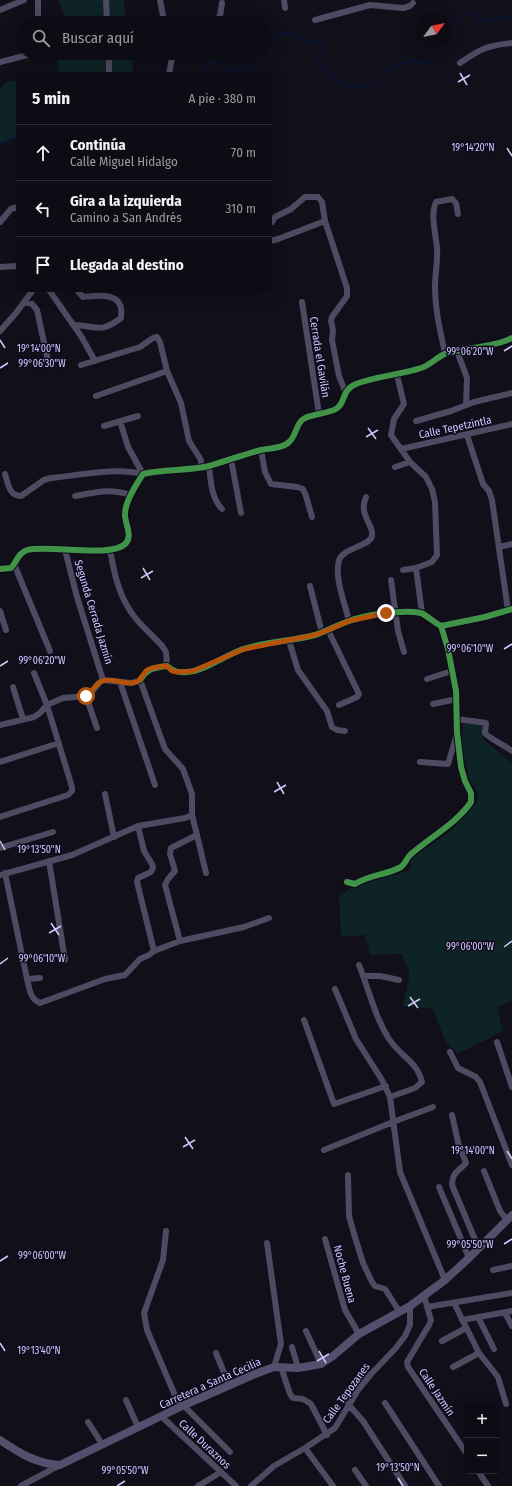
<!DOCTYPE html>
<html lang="es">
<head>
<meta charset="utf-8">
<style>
	:root { --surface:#0d0b13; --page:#16141c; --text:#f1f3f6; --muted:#9a9ba0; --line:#2d2b33 }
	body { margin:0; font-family:"Fira Sans Condensed",sans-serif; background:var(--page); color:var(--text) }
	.controls { position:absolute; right:12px; bottom:12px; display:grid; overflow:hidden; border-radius:4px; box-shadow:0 4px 16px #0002 }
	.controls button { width:36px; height:36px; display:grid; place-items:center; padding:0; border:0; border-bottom:1px solid var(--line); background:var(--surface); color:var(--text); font:20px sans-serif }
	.compass { position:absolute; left:416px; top:12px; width:36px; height:36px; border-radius:50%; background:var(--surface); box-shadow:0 4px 16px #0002; rotate:58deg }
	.stop { position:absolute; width:12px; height:12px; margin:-9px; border:3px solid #b45309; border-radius:50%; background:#fff }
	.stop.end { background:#b45309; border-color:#fff; box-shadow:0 1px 4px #0008 }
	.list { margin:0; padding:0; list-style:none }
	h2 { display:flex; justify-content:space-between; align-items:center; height:52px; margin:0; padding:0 16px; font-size:17px }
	h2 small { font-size:13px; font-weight:400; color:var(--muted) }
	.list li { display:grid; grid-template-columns:26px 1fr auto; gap:12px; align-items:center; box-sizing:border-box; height:56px; padding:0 16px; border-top:1px solid var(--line) }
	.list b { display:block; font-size:15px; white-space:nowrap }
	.list p { margin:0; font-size:13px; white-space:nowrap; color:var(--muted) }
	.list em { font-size:13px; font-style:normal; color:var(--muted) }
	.icon { flex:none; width:22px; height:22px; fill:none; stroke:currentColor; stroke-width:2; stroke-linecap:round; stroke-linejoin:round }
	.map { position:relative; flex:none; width:512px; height:1486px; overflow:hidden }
	.search { position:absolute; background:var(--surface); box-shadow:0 4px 16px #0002; left:16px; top:16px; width:256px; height:44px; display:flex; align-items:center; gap:10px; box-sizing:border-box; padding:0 14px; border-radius:22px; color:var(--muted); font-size:15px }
	.panel { position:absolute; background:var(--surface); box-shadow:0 4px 16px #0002; left:16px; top:72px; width:256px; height:220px; border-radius:4px }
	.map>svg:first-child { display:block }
</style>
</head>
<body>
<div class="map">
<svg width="512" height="1486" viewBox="0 0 512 1486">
	<rect width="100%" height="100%" fill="#110f19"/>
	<path fill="#0e2325" d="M 58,0 L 125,0 L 124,7 L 128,23 L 67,23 Z
		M 57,53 L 132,53 L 133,73 L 154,73 L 157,74 L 43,74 L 58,71 Z
		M 18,80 L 18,137 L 3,143 L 0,143 L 0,90 L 5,82 Z
		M 463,723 L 482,726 L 483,739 L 512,763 L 512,1001 L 497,1007 L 503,1031 L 458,1054 L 445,1041 L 433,1009 L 403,1006 L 410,973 L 402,954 L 370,955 L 365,935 L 341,937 L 339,897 L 352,887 L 411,870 L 411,859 L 453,829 L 477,802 L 478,793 L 470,781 L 461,746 Z"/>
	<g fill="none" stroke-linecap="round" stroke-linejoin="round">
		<path stroke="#081537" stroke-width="1.5" d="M 446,40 L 453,24 L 465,15 L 473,15 L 478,21 L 504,16 L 512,19
			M 265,50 L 269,43 L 279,33 L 295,34 L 308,42 L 322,39 L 323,52 L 317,59 L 321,66 L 340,84 L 350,87 L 373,84 L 396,65 L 412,60 L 422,64 L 429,62 L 441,52 L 445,42
			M 201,74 L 210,60 L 239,74 L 251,69 L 263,53
			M 0,143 L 3,143 L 18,137"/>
		<path stroke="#4d4a62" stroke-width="6" d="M 38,0 L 38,23
			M 106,0 L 107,23
			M 160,0 L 163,16 L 167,23
			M 284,0 L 285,8
			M 0,10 L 24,0
			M 315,20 L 370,5 L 403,8 L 410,6 L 413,3
			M 214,23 L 220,16 L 222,3
			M 109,53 L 109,73
			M 143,57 L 173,55
			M 0,62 L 35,53
			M 460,63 C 480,49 488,45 512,43
			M 169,74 L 173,53
			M 0,222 L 11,209 L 18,207
			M 272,222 L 275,217 L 291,209 L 305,197 L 318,197 L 322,202 L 325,221 L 347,288 L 347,296 L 332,317 L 331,321 L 333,330 L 332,340 L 339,376 L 345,391
			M 270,241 L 278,239 L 325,221
			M 0,267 L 18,266
			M 49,290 L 81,336 L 95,361
			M 24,302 L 32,304 L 37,310 L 48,361
			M 302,302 L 319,414
			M 74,325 C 97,326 100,334 121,318 C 121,314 122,308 120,305 C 115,292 93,296 83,297 L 77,290
			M 0,331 L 16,313 L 33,290
			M 457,351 L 467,378 L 466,405
			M 445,353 C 440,331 435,309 435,286 C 435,273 438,261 437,248 C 436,235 430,215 436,202 L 452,199 L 456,203 L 458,214
			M 81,365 L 140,347 L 153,338 L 157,337 L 160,342 L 167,371 L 181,403 L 189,441 L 201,460 L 201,467
			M 397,375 L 404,404 L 394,419 L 391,435 L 410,462 L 426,477 L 432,489 L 435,502 L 437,555 L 432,562 L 416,568 L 422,613
			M 96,396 L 167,371
			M 416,421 L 451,411 L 474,402 L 512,393
			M 104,426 L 138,416
			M 467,435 L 483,484 L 489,491 L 492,500 L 508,610
			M 401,449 L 512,424
			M 261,450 L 265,472 L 271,484 L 297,487 L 303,489 L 306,496 L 312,517
			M 231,459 L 241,513
			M 209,466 C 211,481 211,498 222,509
			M 395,467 L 410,462
			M 5,474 C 8,483 9,496 21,496 L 44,480 L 51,478 C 82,475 113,467 143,474 L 128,447 L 120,421
			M 75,496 C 97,492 109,488 131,495
			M 499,547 L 512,544
			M 65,550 L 77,597 L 103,680
			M 110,550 C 114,572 118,593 131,612 C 139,625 153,635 163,647 L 166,652 L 167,666
			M 14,564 L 50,651
			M 0,569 L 11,568 C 17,562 18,553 27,550 C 47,544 113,559 126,543 C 133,535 124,522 125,513 C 126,500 136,485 143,474 C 164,469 187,471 209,466 C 227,461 244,454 261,450 C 270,448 280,449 288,443 C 296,437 295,427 302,420 C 308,414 327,414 336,409 C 347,402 340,391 356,384 C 376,376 400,375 421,368 C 431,365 439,355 447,353 C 466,348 494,347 512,338
			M 403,570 L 416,568
			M 391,580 L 398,631 L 404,652
			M 310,586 L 322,633
			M 0,611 L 6,630
			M 349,621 C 345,604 334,577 339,560 C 344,547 372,546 372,535 C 373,532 371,529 370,526 C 365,515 361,509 366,497
			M 328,630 L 359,694 L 357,697 L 339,705
			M 289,641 L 298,670 L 327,711 L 332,727 L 337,730 L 345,731
			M 427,679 L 452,671
			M 140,680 C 148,668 153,668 167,666 C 173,671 178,673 187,672 C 204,671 226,655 243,649 C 266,642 291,641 315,635 C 327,631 337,625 349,621 C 364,615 405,609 421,613 C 425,614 436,624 441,626 L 485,617 L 512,609
			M 140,680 L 165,749 L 183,769 L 192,794 L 192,815 L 197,835 L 171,848 L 170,854 L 175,871 L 168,879 L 165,885 L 180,941
			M 120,682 L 155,785
			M 13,687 L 23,719
			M 86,696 L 97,728
			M 433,704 L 457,699
			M 457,719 L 486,723 C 486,726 485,730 485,733 C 486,736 507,747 512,751
			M 0,725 L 34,717 L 40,713 L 47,705 L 63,698 L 86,696 L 90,694 L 99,683 L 103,680 L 132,683 L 140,680
			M 0,762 L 59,743
			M 420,762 L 448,764 L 456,737
			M 105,794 L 114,837
			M 0,817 L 68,795 L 72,791 L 72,787 L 47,705 L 34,673
			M 138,826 L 144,851 L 152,864 L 153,868 L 151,872 L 138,878 L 137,882 L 154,951 L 180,941 L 244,927 L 269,918
			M 197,835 L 206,873
			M 0,848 L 53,832
			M 49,861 L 65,960
			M 5,873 L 27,979 L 40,978
			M 0,875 L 72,855 L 138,826 L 185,818 L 192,815
			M 347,882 L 355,884 C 369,875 386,875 401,867 C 405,864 407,858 410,855 C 430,837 456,824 471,802 L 471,793 L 465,781 L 461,767 L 457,732 L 456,691 L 448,649 L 441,626
			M 359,965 C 369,990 375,1017 389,1039 C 400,1056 417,1061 422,1082 L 415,1088 L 390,1097
			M 363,976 L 380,976 L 399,980
			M 27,979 C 30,989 29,998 40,1003 L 105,979 L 125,975 L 140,959 L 149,955 L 154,951
			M 335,989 L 356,1039 L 382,1080 L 390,1097 L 400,1172 L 445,1280
			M 304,1020 L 334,1104 L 386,1086
			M 497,1042 L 512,1087
			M 450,1052 L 458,1068 L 476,1077 L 480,1082 L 512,1165
			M 452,1115 L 458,1142 L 466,1163 C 458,1172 453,1171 452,1185 L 479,1249
			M 324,1150 L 393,1122 L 433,1107
			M 484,1171 L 500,1211 L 507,1220
			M 348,1175 L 349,1216 L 354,1234 L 363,1263 L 372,1282 L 375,1286 L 385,1289 L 399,1311
			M 439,1187 L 469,1258
			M 166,1231 L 163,1260 L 144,1313 L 147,1330 L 180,1407
			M 325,1239 L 345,1310 L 359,1334
			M 267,1243 L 281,1344 L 274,1367
			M 493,1270 L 512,1266
			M 424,1296 L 431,1320 L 429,1325 L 407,1362 L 408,1367 L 467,1454
			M 454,1303 L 479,1353 L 498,1377 L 506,1404
			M 427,1307 L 512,1293
			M 505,1313 L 512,1326
			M 478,1317 L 494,1349
			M 462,1320 L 512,1311
			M 306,1331 L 321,1364
			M 442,1341 L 466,1328
			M 292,1347 L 298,1368
			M 216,1353 L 229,1385
			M 281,1367 L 290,1394 L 293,1398 L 303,1399 L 311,1404 L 327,1435
			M 453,1367 L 479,1353
			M 126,1400 L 138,1427
			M 385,1403 L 439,1486
			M 348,1404 L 363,1421 L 405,1486
			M 184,1406 L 230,1452
			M 161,1416 L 236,1486
			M 88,1422 L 102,1444
			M 305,1448 L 333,1486
			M 355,1470 L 366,1486
			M 478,1471 L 488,1486
			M 21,1486 L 60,1465
			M 198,1486 L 221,1472
			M 251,1486 L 274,1466 L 305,1448 L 335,1428 L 358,1390 L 371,1374 L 395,1349 L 405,1336 L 410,1325 L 410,1306"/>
		<path stroke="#53506e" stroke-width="8" d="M 0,1440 C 19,1453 37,1464 60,1465 L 180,1407 L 255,1374 L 274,1367 L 298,1368 L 321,1364 L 333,1356 L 359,1334 L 410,1306 L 445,1280 L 469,1258 L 512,1215"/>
		<defs>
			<path id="cycleway" d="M 0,569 L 11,568 C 17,562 18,553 27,550 C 47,544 113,559 126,543 C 133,535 124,522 125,513 C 126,500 136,485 143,474 C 164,469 187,471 209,466 C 227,461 244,454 261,450 C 270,448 280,449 288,443 C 296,437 295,427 302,420 C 308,414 327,414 336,409 C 347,402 340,391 356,384 C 376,376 400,375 421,368 C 431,365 439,355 447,353 C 466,348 494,347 512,338
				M 140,680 C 148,668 153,668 167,666 C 173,671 178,673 187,672 C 204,671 226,655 243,649 C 266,642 291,641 315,635 C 327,631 337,625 349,621 C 364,615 405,609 421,613 C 425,614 436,624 441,626 L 485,617 L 512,609
				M 347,882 L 355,884 C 369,875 386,875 401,867 C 405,864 407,858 410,855 C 430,837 456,824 471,802 L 471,793 L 465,781 L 461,767 L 457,732 L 456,691 L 448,649 L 441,626"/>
		</defs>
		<use href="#cycleway" stroke="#0f0b1d" stroke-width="8"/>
		<use href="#cycleway" stroke="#419447" stroke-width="6"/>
	</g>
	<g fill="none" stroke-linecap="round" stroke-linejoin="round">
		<path stroke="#b45309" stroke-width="5" d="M 86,696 C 92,693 95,684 102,681 C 112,677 125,686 136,682 C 141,681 142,675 146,671 C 152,666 161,667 167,666 L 172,671 L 178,672 L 193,671 L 244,649 L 315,635 L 328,630 L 349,621 L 386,613"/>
	</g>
	<path fill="none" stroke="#d2c7ff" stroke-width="1.5" d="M 460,73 L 467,85M 458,82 L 470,75M 507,148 L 512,156M 0,340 L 5,348M 504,351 L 512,346M 0,368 L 8,363M 368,428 L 376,439M 366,437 L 378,430M 143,568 L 150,580M 141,578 L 153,571M 504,649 L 512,644M 0,666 L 8,661M 277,782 L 284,794M 274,792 L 286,785M 0,841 L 5,850M 51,923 L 59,935M 49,933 L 61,926M 504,947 L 512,941M 0,964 L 8,958M 410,997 L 418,1008M 408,1006 L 420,999M 185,1137 L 193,1149M 183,1147 L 195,1140M 507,1151 L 512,1159M 504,1244 L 512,1239M 0,1261 L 8,1256M 0,1343 L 5,1351M 319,1351 L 326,1363M 317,1361 L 329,1354M 398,1478 L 403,1486M 117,1486 L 125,1481"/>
	<g text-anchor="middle" stroke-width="3" stroke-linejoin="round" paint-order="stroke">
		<g font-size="11" fill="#d2c7ff" stroke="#0f0b1d">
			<text transform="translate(320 357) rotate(81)" y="4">Cerrada el Gavilán</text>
			<text transform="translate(455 427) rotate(-12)" y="4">Calle Tepetzintla</text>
			<text transform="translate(94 612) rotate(73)" y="4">Segunda Cerrada Jazmín</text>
			<text transform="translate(345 1274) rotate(75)" y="4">Noche Buena</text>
			<text transform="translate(210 1383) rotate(-24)" y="4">Carretera a Santa Cecilia</text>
			<text transform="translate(437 1392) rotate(56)" y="4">Calle Jazmín</text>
			<text transform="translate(346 1393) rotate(-54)" y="4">Calle Tepozanes</text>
			<text transform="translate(205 1444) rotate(43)" y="4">Calle Duraznos</text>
		</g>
	</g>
	<g font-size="10" text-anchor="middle" fill="#d2c7ff" stroke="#0f0b1d" stroke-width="3" stroke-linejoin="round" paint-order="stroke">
		<text x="473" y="151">19°14'20"N</text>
		<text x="39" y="352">19°14'00"N</text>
		<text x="470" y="355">99°06'20"W</text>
		<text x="42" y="367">99°06'30"W</text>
		<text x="470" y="652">99°06'10"W</text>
		<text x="42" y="664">99°06'20"W</text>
		<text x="39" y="853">19°13'50"N</text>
		<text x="470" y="950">99°06'00"W</text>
		<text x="42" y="962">99°06'10"W</text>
		<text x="473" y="1154">19°14'00"N</text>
		<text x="470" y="1248">99°05'50"W</text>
		<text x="42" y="1259">99°06'00"W</text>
		<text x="39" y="1354">19°13'40"N</text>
		<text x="398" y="1471">19°13'50"N</text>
		<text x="125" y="1474">99°05'50"W</text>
	</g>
</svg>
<div class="controls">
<button>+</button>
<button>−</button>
</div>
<svg class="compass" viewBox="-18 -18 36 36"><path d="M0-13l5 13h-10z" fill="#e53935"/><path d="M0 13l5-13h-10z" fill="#9a9ba0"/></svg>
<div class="stop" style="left:86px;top:696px"></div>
<div class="stop end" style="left:386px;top:613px"></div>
<div class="search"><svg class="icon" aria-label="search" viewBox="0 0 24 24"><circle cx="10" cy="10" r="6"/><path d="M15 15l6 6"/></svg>Buscar aquí</div>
<section class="panel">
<h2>5 min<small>A pie · 380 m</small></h2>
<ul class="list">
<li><svg class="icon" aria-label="ahead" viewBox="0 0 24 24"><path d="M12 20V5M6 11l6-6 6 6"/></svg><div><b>Continúa</b><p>Calle Miguel Hidalgo</p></div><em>70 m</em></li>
<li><svg class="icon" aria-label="left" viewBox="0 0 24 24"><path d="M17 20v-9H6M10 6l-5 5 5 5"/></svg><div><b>Gira a la izquierda</b><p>Camino a San Andrés</p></div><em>310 m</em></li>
<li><svg class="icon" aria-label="arrive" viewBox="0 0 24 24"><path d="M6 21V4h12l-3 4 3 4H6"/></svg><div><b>Llegada al destino</b></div></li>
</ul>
</section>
</div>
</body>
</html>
